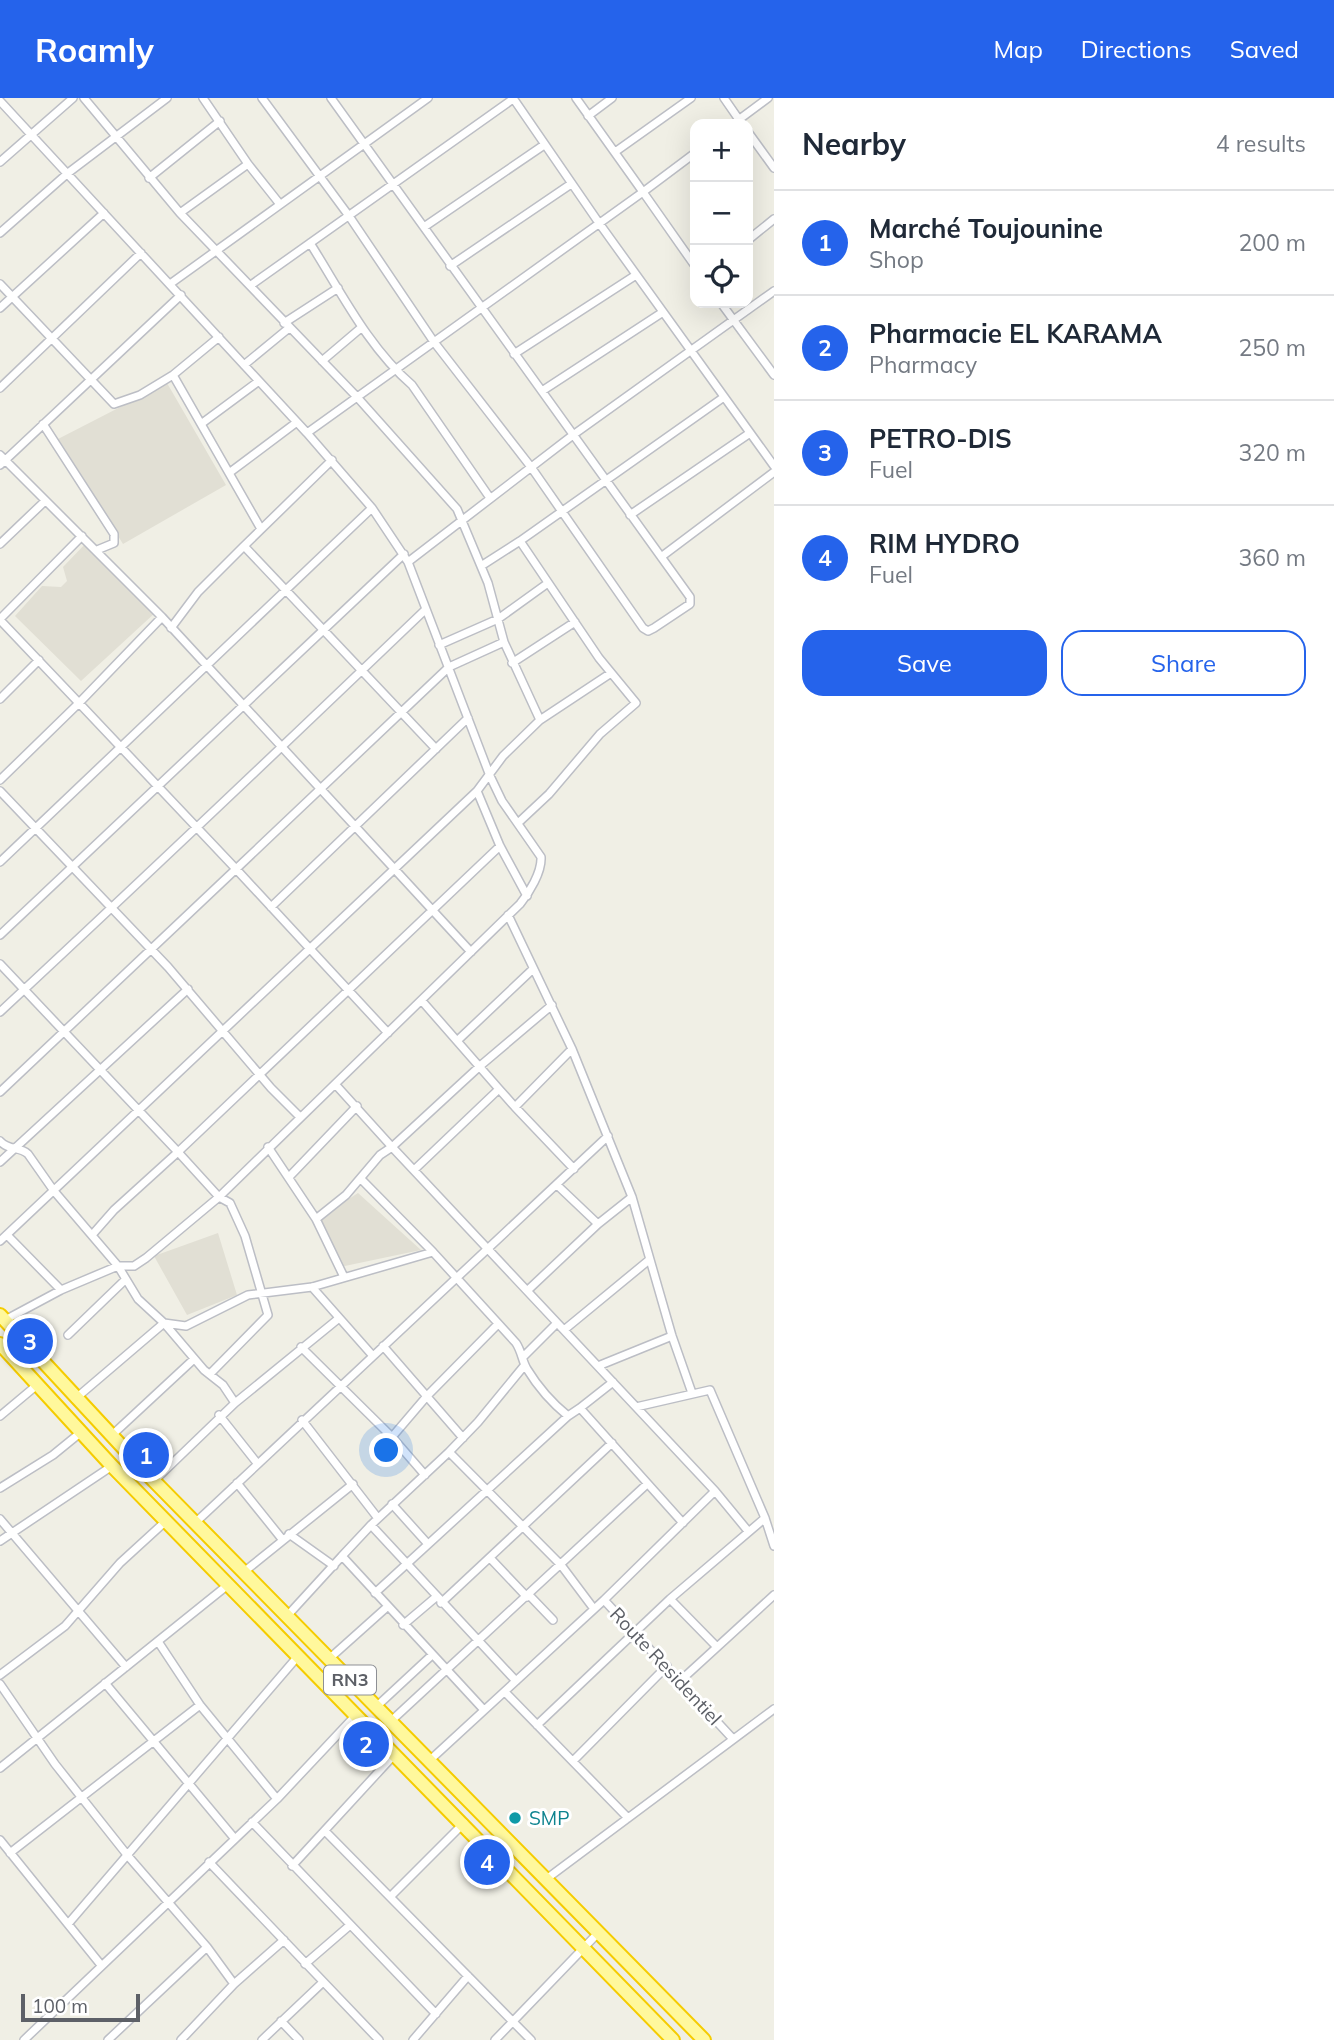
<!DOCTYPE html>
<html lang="en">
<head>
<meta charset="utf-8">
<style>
	:root { --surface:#fff; --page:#f2f2f3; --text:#1f2937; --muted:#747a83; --line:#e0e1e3; --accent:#2563eb }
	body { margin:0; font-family:Mulish,sans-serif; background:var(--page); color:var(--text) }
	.controls { position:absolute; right:21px; top:21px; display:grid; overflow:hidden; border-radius:14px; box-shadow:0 7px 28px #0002 }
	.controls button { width:63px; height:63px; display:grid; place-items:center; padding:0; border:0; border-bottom:2px solid var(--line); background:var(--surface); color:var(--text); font:35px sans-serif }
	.scale { position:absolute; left:21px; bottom:18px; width:119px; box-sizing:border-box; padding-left:7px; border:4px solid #5d6067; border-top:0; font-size:19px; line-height:24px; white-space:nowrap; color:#5d6067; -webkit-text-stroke:5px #fff; paint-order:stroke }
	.you { position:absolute; left:387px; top:1353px; width:24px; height:24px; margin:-18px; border:5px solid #fff; border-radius:50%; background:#1a73e8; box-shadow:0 0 0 10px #1a73e833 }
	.badge { display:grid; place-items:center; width:46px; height:46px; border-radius:50%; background:var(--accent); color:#fff; font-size:23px; font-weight:700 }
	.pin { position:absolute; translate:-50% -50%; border:4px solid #fff; box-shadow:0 2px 7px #0006 }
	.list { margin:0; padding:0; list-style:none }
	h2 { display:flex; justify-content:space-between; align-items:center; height:91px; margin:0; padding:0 28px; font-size:30px }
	h2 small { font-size:23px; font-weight:400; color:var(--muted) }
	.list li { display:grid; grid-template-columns:46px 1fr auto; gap:21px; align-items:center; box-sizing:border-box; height:105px; padding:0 28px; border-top:2px solid var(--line) }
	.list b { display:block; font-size:26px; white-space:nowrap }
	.list p { margin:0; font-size:23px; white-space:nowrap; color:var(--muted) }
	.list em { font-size:23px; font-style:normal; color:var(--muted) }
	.actions { display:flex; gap:14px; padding:21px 28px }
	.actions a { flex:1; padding:16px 0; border:2px solid var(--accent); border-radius:21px; text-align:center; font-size:24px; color:var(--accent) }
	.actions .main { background:var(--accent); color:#fff }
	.icon { flex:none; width:38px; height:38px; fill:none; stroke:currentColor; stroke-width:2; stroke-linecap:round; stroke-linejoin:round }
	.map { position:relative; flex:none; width:774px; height:1942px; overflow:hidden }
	header { display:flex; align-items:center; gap:42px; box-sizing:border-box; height:98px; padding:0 35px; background:var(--accent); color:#fff }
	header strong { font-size:33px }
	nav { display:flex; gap:38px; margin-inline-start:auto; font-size:24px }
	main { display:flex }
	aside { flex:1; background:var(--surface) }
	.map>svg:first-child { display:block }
</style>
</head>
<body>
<header>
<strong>Roamly</strong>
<nav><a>Map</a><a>Directions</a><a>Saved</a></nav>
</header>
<main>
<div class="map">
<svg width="774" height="1942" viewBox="0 0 774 1942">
	<rect width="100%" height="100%" fill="#f0efe5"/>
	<path fill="#e1dfd4" d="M 167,285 L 226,387 L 123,446 L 58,341 Z
		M 87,444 L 156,514 L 81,583 L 15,518 L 42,488 L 61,489 L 67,483 L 63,469 Z
		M 358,1095 L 421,1152 L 340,1169 L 318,1121 Z
		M 218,1135 L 237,1197 L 187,1217 L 154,1158 Z"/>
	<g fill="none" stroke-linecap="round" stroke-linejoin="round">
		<defs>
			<path id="minor" d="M 84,0 L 180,115 L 357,299 L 457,411 L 488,485 L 504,544 L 540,622
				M 262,0 L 349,118 L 434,244 L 531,369 L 643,530 L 648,533 L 654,530 L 690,506 L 690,499 L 331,0
				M 513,0 L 599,125 L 774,368
				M 724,0 L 742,26
				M 0,3 L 307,335 L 372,410 L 408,464 L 490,678 L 502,703 L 541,759 C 542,774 529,795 520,806 L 219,1099 L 146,1160 L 134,1168 L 118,1168 L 61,1192 L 5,1222
				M 588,18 L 612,0
				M 733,26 L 768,0
				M 748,34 L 774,70
				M 615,54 L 691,0
				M 695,55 L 643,94 L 695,168
				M 0,64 L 73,0
				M 248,66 L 279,105
				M 149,80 L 220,23
				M 180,115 L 248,66 L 203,0
				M 424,129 L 544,47
				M 0,135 L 68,75 L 167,0
				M 748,142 L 774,121
				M 310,145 C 341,194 368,249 412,287 L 490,400
				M 450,168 L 571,86
				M 0,186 L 114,306 L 140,297 L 173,277
				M 170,186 L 428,0
				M 251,187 L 513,1
				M 721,205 L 774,277
				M 0,210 L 104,115
				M 284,225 L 338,190
				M 219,239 L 173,277 L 261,431
				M 514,256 L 636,177
				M 322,263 L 362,229
				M 244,267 L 289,230
				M 0,290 L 141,155
				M 542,293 L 663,214
				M 43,326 L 114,436 L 114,445 L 97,452
				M 201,326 L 259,283
				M 307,335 L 643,94 L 576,0
				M 0,357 L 162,519 L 471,854
				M 332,362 L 244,448 L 436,651
				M 0,367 L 181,197
				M 229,375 L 297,324
				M 630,417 L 750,335
				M 0,446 L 45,403
				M 661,459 L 774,374
				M 408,464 L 573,337 L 774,193
				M 481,468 L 520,443
				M 0,521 L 82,438
				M 0,522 L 79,605 L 0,682
				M 171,530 L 198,494 L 244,448
				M 439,547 L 498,521 L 548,485
				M 512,565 L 575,524
				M 0,601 L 39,562
				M 0,693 L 168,869 L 271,990 L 299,1018
				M 477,693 L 500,748 L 527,798
				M 518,725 L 549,696 L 600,636 L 636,605 L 599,560 L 520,443 L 724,299
				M 0,764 L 372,410
				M 271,809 L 468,620
				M 508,817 L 572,951 L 632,1099 L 672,1238 L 692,1295
				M 0,837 L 404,456
				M 0,866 L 178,1054 L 500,748
				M 0,914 C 143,781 284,647 425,512
				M 388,935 L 236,771 L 449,569 L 504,544
				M 458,942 L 533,871
				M 335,986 L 392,1049 L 480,968 L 552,907
				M 499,991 L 515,1009 L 572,951
				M 0,994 L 236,771 L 79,605 L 162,519
				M 515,1009 L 574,1071
				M 0,1043 C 9,1053 19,1048 28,1056 L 54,1093 L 118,1168 L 138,1201 L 164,1225 L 204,1272 L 223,1287 L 235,1305 L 154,1383
				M 268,1049 L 316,1121 L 344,1179
				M 0,1064 L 188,891
				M 414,1072 L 499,991 L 422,903
				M 289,1079 L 357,1008
				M 361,1081 L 433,1154
				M 557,1087 L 598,1126
				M 316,1121 L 346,1097 L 380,1057 L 392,1049 L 715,1393 L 604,1502
				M 7,1137 L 61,1192
				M 92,1137 L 114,1112 L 178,1054 L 219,1099 L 230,1105 L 245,1138 L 268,1217 L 210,1276
				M 0,1143 L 477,693 L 503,658 L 540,622 L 611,575
				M 312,1189 L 373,1258
				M 528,1192 L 598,1126 L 632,1099
				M 564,1232 L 649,1162
				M 68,1237 L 125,1182
				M 383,1248 L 463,1340
				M 301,1249 L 392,1339 L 425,1377
				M 524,1258 L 557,1225
				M 598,1268 L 672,1238
				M 75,1301 L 164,1225 L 186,1228 L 248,1197 L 312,1189 L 433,1154 L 516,1245 C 522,1254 522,1263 527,1271 C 538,1289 552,1305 568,1318 L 580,1310 L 683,1425
				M 235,1305 L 338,1221
				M 636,1309 L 710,1292 L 765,1420 L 774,1448
				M 580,1310 L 613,1284
				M 219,1317 L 257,1365
				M 0,1318 L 37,1287
				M 302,1322 L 377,1419
				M 111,1338 L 194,1261
				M 392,1339 L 427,1298 L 498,1226
				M 449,1354 L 478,1324 L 524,1268
				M 237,1385 L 282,1441
				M 0,1390 L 53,1357 L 80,1335
				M 715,1393 L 748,1433
				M 392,1406 L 427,1445
				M 0,1421 L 126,1569
				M 195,1425 L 608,1038
				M 371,1427 L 449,1354 L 561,1467 L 594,1511
				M 289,1436 L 334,1468
				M 0,1443 L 112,1368
				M 342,1458 L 371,1427 L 516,1583
				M 490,1460 L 527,1499
				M 245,1473 L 353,1386
				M 375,1495 L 568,1318
				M 529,1497 L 553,1522
				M 670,1501 L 716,1548
				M 441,1505 L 612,1345
				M 288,1517 L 342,1458 L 484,1612
				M 403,1527 L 436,1499
				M 159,1545 L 200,1607 L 277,1701
				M 330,1560 L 387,1509
				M 0,1577 L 65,1528 L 120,1465 L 167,1422
				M 680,1583 L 774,1497
				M 105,1585 L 235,1741
				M 0,1586 L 55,1666 L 128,1758 L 207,1849 L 108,1942
				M 505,1594 L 628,1720
				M 376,1609 L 432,1557
				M 390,1624 L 647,1386
				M 537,1627 L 670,1501 L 765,1420
				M 429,1663 L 604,1502 L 733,1641
				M 573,1663 L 667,1568
				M 0,1670 L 229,1486
				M 252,1724 L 436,1916
				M 325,1733 L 531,1942
				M 0,1742 L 101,1867
				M 10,1755 L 200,1607
				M 209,1764 L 379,1942
				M 292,1768 L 395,1656
				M 545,1782 L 774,1611
				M 390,1799 L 464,1725
				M 68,1826 L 299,1557
				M 207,1849 L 234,1886
				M 305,1866 L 349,1828
				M 281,1923 L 299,1942
				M 24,1942 L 277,1701 L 356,1617
				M 181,1942 L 234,1886 L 284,1842
				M 262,1942 L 322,1885
				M 413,1942 L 468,1878
				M 495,1942 L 599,1834"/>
			<path id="trunk" d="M 0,1217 L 154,1383 L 704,1942
				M 0,1246 L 112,1368 L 673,1942"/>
		</defs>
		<use href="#minor" stroke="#bcbec5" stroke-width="10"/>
		<use href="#trunk" stroke="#f5cc00" stroke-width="16"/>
		<use href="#minor" stroke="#fff" stroke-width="7"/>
		<use href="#trunk" stroke="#fff89c" stroke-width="12"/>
	</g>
	<circle fill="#0f9aa8" stroke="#fff" stroke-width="2.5" cx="515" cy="1720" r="7"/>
	<g text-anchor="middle" stroke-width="6" stroke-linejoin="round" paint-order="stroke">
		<rect fill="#fff" stroke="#8e9095" stroke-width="2" x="324" y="1567.5" width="52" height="29" rx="5"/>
		<g font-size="18" font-weight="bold" fill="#5d6067">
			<text x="350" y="1588">RN3</text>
		</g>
		<g font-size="19" fill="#5d6067" stroke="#fff">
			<text transform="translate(666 1568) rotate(47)" y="7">Route Residentiel</text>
		</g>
		<g font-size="19" fill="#0d838f" stroke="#fff" text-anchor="start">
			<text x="529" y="1727">SMP</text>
		</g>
	</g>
</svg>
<div class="controls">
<button>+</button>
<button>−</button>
<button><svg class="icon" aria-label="locate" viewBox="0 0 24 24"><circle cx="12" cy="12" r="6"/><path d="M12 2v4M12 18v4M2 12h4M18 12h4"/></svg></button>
</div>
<div class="scale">100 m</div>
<div class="you"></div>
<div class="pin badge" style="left:146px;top:1357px">1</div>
<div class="pin badge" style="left:366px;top:1646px">2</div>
<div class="pin badge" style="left:30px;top:1243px">3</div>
<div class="pin badge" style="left:487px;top:1764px">4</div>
</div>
<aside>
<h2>Nearby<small>4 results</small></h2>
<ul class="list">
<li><span class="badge">1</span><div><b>Marché Toujounine</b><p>Shop</p></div><em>200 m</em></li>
<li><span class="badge">2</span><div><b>Pharmacie EL KARAMA</b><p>Pharmacy</p></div><em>250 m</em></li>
<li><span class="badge">3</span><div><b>PETRO-DIS</b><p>Fuel</p></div><em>320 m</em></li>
<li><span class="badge">4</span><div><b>RIM HYDRO</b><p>Fuel</p></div><em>360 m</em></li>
</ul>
<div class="actions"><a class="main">Save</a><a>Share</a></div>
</aside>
</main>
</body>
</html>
